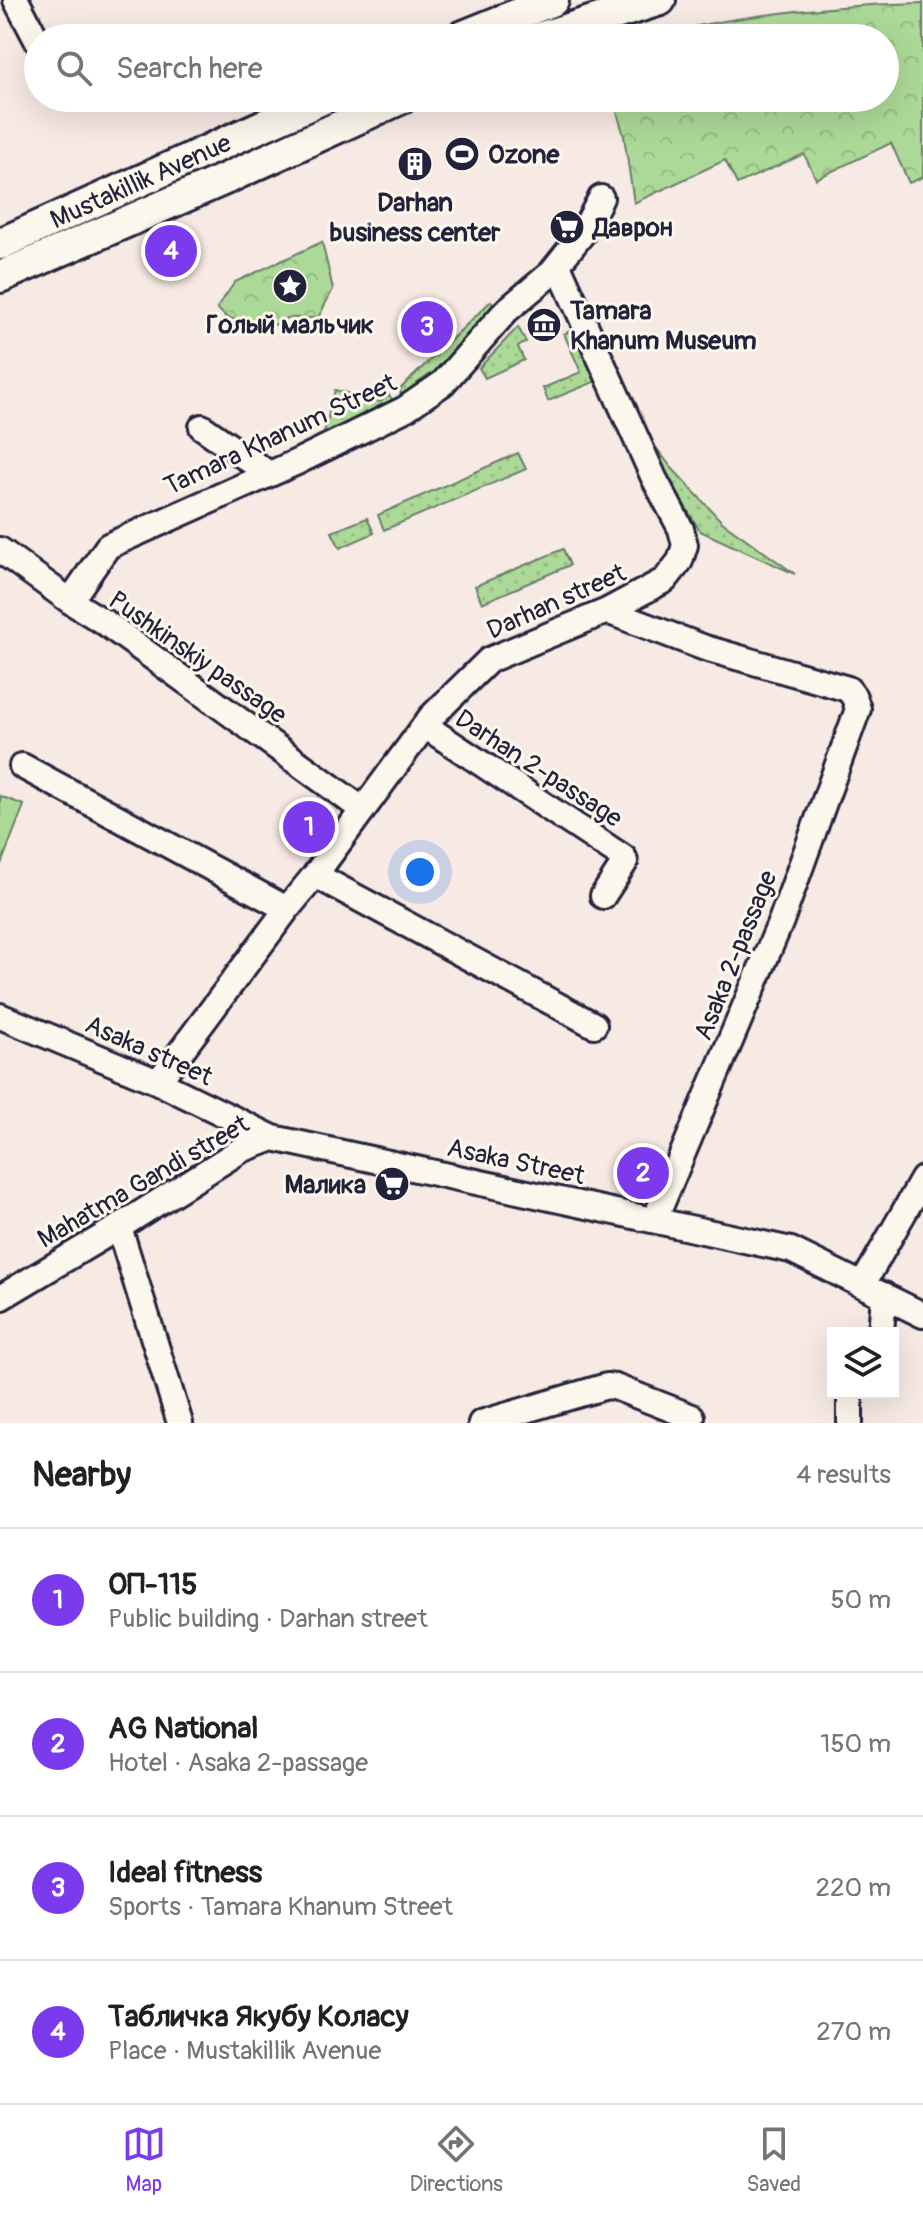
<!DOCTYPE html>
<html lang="en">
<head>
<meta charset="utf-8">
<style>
	:root { --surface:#fff; --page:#f2f2f2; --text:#202124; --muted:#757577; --line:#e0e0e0; --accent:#7c3aed }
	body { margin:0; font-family:Pangolin,sans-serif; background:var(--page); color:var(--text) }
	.controls { position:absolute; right:24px; bottom:24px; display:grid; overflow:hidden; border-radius:0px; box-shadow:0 8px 32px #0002 }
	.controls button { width:72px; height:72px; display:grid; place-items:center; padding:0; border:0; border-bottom:2px solid var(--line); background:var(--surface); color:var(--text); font:40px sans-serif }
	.you { position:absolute; left:420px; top:872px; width:28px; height:28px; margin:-20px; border:6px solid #fff; border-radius:50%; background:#1a73e8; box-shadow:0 0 0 12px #1a73e833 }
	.badge { display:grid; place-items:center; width:52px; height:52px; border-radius:50%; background:var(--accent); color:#fff; font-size:26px; font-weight:700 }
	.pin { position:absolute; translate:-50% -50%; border:4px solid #fff; box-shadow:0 2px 8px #0006 }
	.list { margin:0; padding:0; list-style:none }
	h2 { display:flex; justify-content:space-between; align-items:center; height:104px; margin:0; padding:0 32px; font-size:34px }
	h2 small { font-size:26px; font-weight:400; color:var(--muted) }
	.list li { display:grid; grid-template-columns:52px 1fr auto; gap:24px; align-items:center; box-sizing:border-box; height:144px; padding:0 32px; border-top:2px solid var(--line) }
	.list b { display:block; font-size:30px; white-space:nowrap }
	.list p { margin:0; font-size:26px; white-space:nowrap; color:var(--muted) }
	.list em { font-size:26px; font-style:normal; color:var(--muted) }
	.icon { flex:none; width:44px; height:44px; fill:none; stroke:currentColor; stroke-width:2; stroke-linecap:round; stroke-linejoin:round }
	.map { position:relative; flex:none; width:923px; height:1423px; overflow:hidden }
	.search { position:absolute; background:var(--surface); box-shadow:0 8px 32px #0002; left:24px; right:24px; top:24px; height:88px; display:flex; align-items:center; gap:20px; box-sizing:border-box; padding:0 28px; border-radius:44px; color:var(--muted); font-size:30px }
	.sheet { height:680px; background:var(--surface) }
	nav { display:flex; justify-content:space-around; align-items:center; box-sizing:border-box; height:112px; border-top:2px solid var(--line); background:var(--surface); font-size:22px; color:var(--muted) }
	nav a { display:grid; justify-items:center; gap:4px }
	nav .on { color:var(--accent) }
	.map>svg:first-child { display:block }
</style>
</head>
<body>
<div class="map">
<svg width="923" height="1423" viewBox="0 0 923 1423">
	<defs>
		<pattern id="grass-dots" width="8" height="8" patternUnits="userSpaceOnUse" patternTransform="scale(2)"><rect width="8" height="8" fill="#acd997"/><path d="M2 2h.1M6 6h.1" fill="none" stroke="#94ba83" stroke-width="1.8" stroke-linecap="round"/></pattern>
		<pattern id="forest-crowns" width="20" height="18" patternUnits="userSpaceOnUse" patternTransform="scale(2)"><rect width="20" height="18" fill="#acd997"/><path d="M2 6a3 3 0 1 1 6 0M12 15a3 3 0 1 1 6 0" fill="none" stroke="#94ba83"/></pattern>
	</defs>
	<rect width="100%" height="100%" fill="#f7e9e4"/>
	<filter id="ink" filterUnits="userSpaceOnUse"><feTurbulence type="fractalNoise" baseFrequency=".0125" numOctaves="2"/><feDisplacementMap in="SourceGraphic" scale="16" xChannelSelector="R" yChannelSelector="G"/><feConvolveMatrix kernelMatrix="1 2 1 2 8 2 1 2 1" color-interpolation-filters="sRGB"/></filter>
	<g filter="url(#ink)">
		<path fill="url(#grass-dots)" stroke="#677e69" stroke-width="2" d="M 491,301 L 496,307 L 428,390 L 405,401 L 399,390 Z
			M 518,327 L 526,342 L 518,347 L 524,360 L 485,378 L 479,368 Z
			M 577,327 L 599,380 L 548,401 L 543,388 L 581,372 L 564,334 Z
			M 335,390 L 380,402 L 389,395 L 398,408 L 321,444 Z
			M 625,407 L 671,467 L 722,522 L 795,574 L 700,531 Z
			M 518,453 L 526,469 L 384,530 L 378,515 Z
			M 367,518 L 374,533 L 340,548 L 332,532 Z
			M 563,549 L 570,565 L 482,603 L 475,586 Z"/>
		<path fill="url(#forest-crowns)" stroke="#677e69" stroke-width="2" d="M 923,3 L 923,177 L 909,183 L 891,143 L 816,179 L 804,154 L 737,184 L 725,160 L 634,203 L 624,136 L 613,98 L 885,98 L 885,38 L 643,38 C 734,15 829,5 923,3 Z
			M 322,242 L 333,289 L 318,318 L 287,318 L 267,329 L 226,317 L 217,308 L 235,282 Z"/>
		<path fill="#acd997" stroke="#677e69" stroke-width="2" d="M 0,796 L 24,805 L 0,867 Z"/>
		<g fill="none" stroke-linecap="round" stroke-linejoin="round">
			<defs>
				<path id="minor" d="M 16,0 L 38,42
					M 202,427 L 269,474
					M 0,550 L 70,601 L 107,624 L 363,810
					M 70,601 L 108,546 L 297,462 L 405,409 L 443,383 L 506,311 L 550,274 L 582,234 L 601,198
					M 607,611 L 705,648 L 848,689 L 854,697 L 858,709 L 781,921 L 655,1219
					M 425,726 L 624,858 L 625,862 L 603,896
					M 22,766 L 287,909
					M 315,875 L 594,1025
					M 0,1016 L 158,1082 L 273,1138 L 791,1250 L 923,1315
					M 158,1082 L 287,909 L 315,875 L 431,717 L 489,660 L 607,611 L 665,580 L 680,561 L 685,545 L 681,529 L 654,478 L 558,265
					M 119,1227 L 180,1423
					M 863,1284 L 923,1179
					M 0,1298 L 119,1227 L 241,1150 L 273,1138
					M 881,1333 L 884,1295
					M 481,1423 L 607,1386 L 615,1387 L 692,1417
					M 850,1423 L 850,1393"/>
				<g id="major">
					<path d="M 459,38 L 553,0"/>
					<path d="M 539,38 L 660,0"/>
					<path id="s1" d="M 0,244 L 324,98"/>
					<path d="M 0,277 L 225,179 L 402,98"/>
				</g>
			</defs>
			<use href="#minor" stroke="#22223b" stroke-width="30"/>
			<use href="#major" stroke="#22223b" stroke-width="36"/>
			<use href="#minor" stroke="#fbf7ec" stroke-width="24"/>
			<use href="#major" stroke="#fbf7ec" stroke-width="30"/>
		</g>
	</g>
	<defs>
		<symbol id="stadium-disc" viewBox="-11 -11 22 22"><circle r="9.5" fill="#22223b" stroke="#fbf7ec"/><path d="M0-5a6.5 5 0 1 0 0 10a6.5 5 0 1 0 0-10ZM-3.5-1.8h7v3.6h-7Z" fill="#fff"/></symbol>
		<symbol id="building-disc" viewBox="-11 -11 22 22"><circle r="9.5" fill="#22223b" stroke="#fbf7ec"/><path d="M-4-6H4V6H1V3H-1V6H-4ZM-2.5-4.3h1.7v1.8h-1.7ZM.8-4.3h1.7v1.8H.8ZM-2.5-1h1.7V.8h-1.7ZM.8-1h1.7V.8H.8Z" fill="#fff"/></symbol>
		<symbol id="supermarket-disc" viewBox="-11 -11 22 22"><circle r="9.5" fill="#22223b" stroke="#fbf7ec"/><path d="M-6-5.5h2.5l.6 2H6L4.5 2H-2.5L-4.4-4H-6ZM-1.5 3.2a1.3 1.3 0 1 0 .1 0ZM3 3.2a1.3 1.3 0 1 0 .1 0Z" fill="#fff"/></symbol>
		<symbol id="sight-disc" viewBox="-11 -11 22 22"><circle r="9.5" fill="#22223b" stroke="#fbf7ec"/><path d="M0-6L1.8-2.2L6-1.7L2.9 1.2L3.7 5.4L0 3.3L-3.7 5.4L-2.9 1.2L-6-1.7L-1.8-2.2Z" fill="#fff"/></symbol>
		<symbol id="museum-disc" viewBox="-11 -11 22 22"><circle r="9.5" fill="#22223b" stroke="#fbf7ec"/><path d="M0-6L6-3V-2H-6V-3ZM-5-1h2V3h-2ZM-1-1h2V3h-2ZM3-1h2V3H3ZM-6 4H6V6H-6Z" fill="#fff"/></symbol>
	</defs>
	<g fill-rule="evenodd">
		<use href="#stadium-disc" x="442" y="134" width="40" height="40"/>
		<use href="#building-disc" x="395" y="144" width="40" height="40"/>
		<use href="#supermarket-disc" x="547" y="207" width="40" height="40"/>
		<use href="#sight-disc" x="270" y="266" width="40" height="40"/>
		<use href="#museum-disc" x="524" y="305" width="40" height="40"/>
		<use href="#supermarket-disc" x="372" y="1164" width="40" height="40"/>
	</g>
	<g text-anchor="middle" stroke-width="6" stroke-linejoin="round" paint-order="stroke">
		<g font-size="26" font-weight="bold" fill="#22223b" stroke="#fbf7ec" text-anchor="start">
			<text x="488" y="163">Ozone</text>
			<text x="415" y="211" text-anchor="middle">Darhan<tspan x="415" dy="30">business center</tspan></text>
			<text x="593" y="236">Даврон</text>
			<text x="570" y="319">Tamara<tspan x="570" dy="30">Khanum Museum</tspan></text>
			<text x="290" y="333" text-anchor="middle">Голый мальчик</text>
			<text x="366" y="1193" text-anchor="end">Малика</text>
		</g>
		<g font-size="26" fill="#22223b" stroke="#fbf7ec">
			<text dy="9" stroke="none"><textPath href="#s1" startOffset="154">Mustakillik Avenue</textPath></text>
			<text transform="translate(280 434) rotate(-25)" y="9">Tamara Khanum Street</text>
			<text transform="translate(556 601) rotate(-24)" y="9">Darhan street</text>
			<text transform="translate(198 657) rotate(35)" y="9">Pushkinskiy passage</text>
			<text transform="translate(539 768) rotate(33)" y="9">Darhan 2-passage</text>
			<text transform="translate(735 955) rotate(-68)" y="9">Asaka 2-passage</text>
			<text transform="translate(149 1050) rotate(24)" y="9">Asaka street</text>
			<text transform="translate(516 1161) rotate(12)" y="9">Asaka Street</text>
			<text transform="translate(143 1181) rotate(-30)" y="9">Mahatma Gandi street</text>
		</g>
	</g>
</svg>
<div class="controls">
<button><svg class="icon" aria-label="layers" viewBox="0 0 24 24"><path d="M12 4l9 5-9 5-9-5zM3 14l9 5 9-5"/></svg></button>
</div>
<div class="you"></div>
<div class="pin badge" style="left:309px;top:827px">1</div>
<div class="pin badge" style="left:643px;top:1173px">2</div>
<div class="pin badge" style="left:427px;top:327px">3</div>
<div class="pin badge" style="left:171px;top:251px">4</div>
<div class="search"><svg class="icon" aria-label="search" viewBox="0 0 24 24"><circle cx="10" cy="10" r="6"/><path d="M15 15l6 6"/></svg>Search here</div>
</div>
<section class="sheet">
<h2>Nearby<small>4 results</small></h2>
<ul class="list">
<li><span class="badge">1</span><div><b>ОП-115</b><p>Public building · Darhan street</p></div><em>50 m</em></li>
<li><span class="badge">2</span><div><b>AG National</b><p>Hotel · Asaka 2-passage</p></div><em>150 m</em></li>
<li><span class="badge">3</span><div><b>Ideal fitness</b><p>Sports · Tamara Khanum Street</p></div><em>220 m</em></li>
<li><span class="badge">4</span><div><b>Табличка Якубу Коласу</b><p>Place · Mustakillik Avenue</p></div><em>270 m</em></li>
</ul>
</section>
<nav>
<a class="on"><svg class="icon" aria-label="map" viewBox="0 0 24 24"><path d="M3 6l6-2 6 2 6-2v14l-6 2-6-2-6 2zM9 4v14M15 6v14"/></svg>Map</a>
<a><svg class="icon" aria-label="directions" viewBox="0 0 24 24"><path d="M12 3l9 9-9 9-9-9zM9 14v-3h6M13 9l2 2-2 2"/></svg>Directions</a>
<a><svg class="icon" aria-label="saved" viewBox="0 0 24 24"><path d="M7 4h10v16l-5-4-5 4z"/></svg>Saved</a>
</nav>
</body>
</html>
